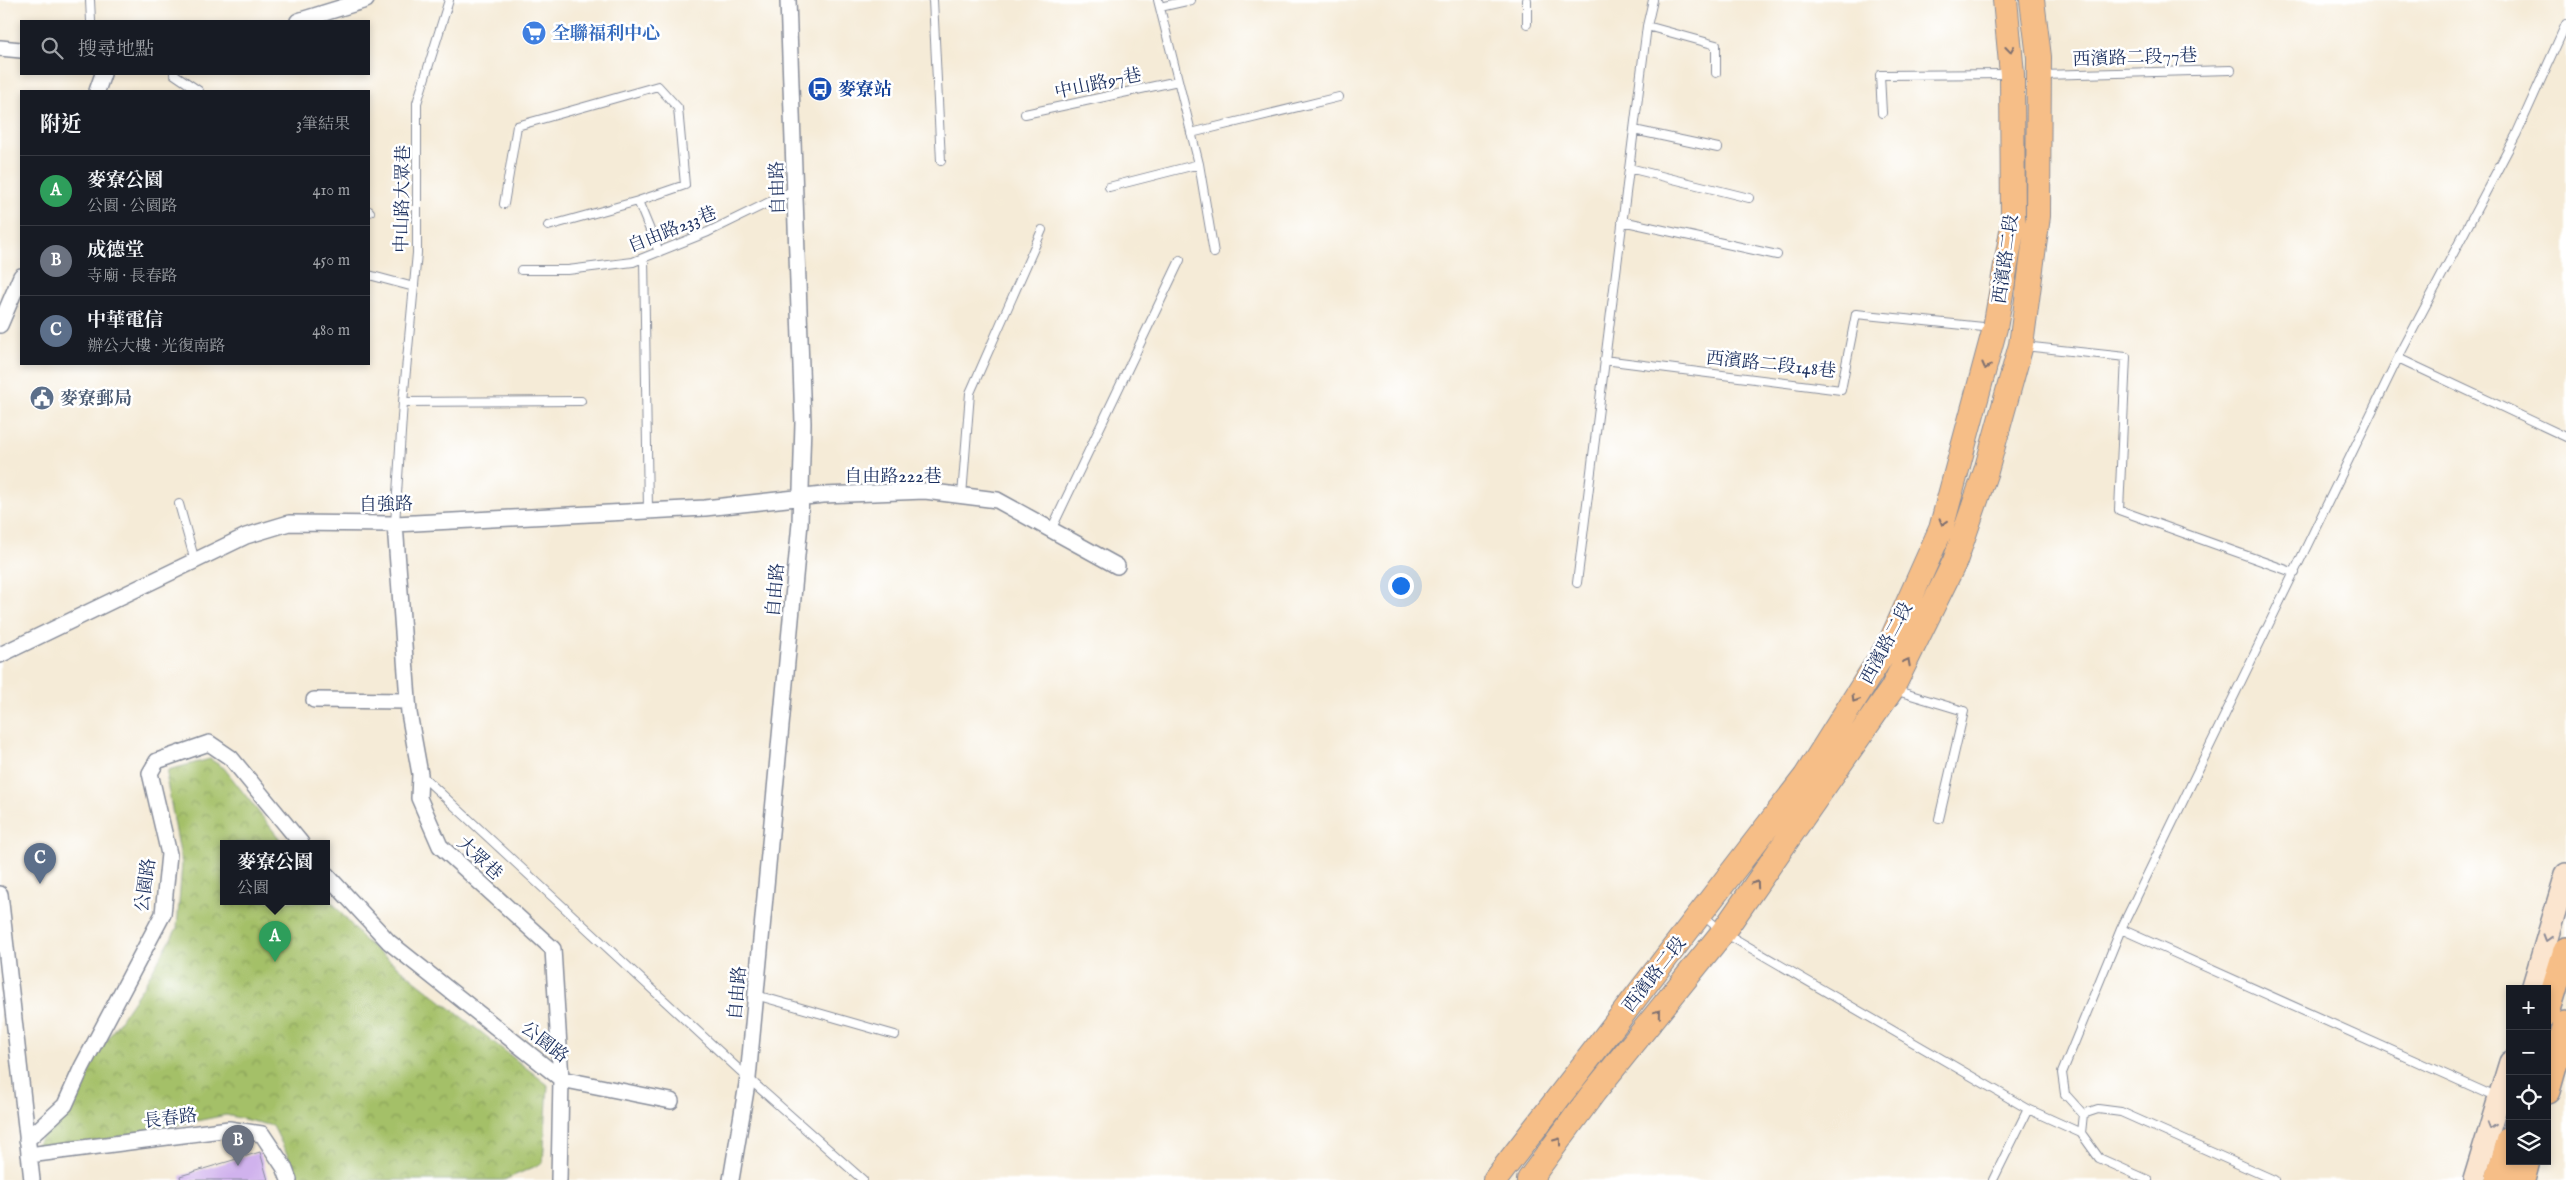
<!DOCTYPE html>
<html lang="zh-TW">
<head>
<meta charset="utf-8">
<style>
	:root { --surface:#171b24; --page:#242831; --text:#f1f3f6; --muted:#9ea1a6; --line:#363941; --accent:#d690ce }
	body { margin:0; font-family:"IM FELL English","Noto Serif TC",serif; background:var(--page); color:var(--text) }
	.controls { position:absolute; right:15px; bottom:15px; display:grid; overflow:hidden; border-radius:0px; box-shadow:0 2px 8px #0003 }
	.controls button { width:45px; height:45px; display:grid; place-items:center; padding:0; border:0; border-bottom:1px solid var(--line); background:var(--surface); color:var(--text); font:25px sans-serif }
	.you { position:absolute; left:1400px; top:585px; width:18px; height:18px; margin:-12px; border:4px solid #fff; border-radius:50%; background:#1a73e8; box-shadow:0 0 0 8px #1a73e833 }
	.badge { display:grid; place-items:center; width:32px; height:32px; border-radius:50%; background:var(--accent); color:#fff; font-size:16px; font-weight:700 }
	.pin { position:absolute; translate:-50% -41px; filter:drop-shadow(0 1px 2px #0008) }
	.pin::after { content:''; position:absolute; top:26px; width:18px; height:15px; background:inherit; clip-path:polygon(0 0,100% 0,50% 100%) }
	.popup { position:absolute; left:220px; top:840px; width:110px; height:65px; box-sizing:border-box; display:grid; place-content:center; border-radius:0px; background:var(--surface); filter:drop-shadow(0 1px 4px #0005); font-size:16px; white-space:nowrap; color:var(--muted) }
	.popup b { font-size:19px; color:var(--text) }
	.popup::after { content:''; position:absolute; left:50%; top:100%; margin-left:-10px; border:10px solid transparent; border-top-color:var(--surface) }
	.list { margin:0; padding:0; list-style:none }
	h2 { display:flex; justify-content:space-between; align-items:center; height:65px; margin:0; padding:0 20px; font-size:21px }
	h2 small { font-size:16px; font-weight:400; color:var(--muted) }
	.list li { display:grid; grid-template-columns:32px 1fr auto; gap:15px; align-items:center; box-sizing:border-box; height:70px; padding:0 20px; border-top:1px solid var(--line) }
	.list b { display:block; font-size:19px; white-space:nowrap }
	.list p { margin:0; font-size:16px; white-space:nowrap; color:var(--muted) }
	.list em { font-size:16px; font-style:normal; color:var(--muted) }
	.icon { flex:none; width:28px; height:28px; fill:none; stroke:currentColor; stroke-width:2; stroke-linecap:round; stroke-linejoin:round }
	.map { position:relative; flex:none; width:2566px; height:1180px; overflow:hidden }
	.search { position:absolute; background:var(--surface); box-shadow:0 2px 8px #0003; left:20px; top:20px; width:350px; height:55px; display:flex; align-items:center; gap:12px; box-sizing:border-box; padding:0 18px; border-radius:0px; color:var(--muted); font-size:19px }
	.panel { position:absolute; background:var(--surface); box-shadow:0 2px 8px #0003; left:20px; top:90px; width:350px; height:275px; border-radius:0px }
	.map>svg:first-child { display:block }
</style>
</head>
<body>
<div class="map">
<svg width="2566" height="1180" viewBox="0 0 2566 1180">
	<defs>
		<pattern id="park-crowns" width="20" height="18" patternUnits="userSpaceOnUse" patternTransform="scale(1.25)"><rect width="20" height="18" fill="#a4c067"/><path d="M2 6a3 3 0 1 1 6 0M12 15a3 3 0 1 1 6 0" fill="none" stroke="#859c58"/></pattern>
	</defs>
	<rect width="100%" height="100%" fill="#fff"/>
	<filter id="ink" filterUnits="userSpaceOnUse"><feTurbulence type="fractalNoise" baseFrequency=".02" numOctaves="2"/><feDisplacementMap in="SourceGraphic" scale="10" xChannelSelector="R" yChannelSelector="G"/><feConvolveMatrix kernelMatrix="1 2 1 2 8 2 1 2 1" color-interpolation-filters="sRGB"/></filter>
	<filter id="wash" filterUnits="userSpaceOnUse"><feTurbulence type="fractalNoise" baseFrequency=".0096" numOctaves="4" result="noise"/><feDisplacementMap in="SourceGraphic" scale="20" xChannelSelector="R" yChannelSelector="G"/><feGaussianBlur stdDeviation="1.12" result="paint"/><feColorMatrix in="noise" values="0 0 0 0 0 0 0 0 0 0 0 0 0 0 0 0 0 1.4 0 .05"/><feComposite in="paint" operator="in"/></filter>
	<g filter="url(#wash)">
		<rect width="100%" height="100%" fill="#f5ebd7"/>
		<path fill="url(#park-crowns)" stroke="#607862" d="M 210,759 L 224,768 L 283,843 L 224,843 L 224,901 L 326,901 L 326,895 L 364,940 L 548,1085 L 543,1163 L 504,1180 L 300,1180 L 273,1126 L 226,1115 L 29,1155 L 144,985 L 177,928 L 182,864 L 167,782 L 168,770 Z"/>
		<g id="blocks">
			<path fill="#d0b2ed" d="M 260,1152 L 268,1180 L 181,1180 L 180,1176 Z"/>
		</g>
	</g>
	<g filter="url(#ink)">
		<use href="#blocks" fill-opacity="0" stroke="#888d9a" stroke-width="1"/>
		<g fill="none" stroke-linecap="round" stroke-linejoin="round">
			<defs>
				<path id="service" d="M 90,0 L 91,21
					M 933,0 L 941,161
					M 1158,0 L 1199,164 L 1214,253
					M 1160,7 L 1191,0
					M 1527,24 L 1527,0
					M 1647,26 L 1716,45 L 1716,73
					M 174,74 L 199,91
					M 2041,75 L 2231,70
					M 1882,113 L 1880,75 L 2010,74
					M 1025,114 L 1178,81
					M 1634,130 L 1718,148
					M 1191,133 L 1339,97
					M 1629,168 L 1749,198
					M 1109,187 L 1199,164
					M 504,204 L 517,126 L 658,86 L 678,108 L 685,185 L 638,201
					M 369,211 L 370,212
					M 1622,221 L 1777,255
					M 548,226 L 638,201 L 659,252
					M 644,258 L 648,510
					M 521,270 L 568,270 L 633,262 L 708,232 L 796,189
					M 369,275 L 414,287
					M 2023,346 L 2126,357 L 2119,510 L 2295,573
					M 2398,358 L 2566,437
					M 1604,360 L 1841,390 L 1856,314 L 1993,328
					M 403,402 L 581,401
					M 962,496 L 970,393 L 1042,230
					M 179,504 L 195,561
					M 395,524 L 403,402 L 417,253 L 417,103 L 449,0
					M 1051,530 L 1180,260
					M 1577,583 L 1647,26 L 1653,0
					M 1894,690 L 1964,711 L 1939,819
					M 420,774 L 748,1078 L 863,1180
					M 1701,914 L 1723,932 L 2028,1109 L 2081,1133 L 2099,1158 L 2148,1180
					M 2121,929 L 2498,1098
					M 756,995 L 895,1035
					M 2083,1114 L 2098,1109 L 2121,1112 L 2274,1180
					M 2081,1133 L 2083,1114 L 2065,1094 L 2062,1073 L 2121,929 L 2398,358 L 2516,135 L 2566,24
					M 1993,1180 L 2028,1109"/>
				<path id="minor" d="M 298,21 L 366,0
					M 0,48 L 21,50
					M 97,91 L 103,74
					M 0,325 L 21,276
					M 395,524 L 409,713 L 420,774 L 419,798 L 440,846 L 553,949 L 561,1079 L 559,1180
					M 0,655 L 246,536 L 289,523 L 395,524 L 705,508 L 823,495 L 925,491 L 997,500 L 1117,566
					M 314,700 L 408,701
					M 326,874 L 389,942 L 561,1079 L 671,1101
					M 0,894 L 32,1180
					M 27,1140 L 65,1105 L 82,1067 L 163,914 L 169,854 L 150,773 L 157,761 L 209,743 L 231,758 L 301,843
					M 29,1155 L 229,1129 L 262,1134 L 284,1167 L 289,1180
					M 731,1180 L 748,1078 L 800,523 L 803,423 L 788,0"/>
				<path id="secondary" d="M 2532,989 L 2566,874
					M 2474,1180 L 2510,1062"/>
				<path id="primary" d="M 1495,1180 L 1806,776 L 1891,641 L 1941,529 L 1995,328 L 2013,225 L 2012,74 L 2005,0
					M 1529,1180 L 1594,1092 L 1723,932 L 1892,689 L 1955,561 L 1986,471 L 2021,345 L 2038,216 L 2039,57 L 2032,0"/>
				<path id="trunk" d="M 2547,1013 L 2566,950
					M 2547,1091 L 2566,1024
					M 2498,1180 L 2510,1139
					M 2522,1180 L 2527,1161"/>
			</defs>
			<use href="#service" stroke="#888d9a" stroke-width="10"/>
			<use href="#minor" stroke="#888d9a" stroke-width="18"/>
			<use href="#secondary" stroke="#888d9a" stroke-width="24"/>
			<use href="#primary" stroke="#888d9a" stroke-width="26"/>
			<use href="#trunk" stroke="#888d9a" stroke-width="28"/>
			<use href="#service" stroke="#fff" stroke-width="8"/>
			<use href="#minor" stroke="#fff" stroke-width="15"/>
			<use href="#secondary" stroke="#fbe5cf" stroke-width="21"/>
			<use href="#primary" stroke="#f6be87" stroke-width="24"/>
			<use href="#trunk" stroke="#f6be87" stroke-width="25"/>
		</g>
		<defs><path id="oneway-chevron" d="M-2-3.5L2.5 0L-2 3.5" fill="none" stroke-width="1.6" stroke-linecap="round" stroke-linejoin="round" transform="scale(1.25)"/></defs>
		<g stroke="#7e6f70">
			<use href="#oneway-chevron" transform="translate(2010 49) rotate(84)"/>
			<use href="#oneway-chevron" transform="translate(1986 366) rotate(104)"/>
			<use href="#oneway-chevron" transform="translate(1943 522) rotate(107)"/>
			<use href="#oneway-chevron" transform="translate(1907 662) rotate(-62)"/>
			<use href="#oneway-chevron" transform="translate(1855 699) rotate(122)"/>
			<use href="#oneway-chevron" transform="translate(1756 884) rotate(-55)"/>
			<use href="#oneway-chevron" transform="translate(1658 1013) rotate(-51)"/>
			<use href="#oneway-chevron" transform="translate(1558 1141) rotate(-54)"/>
		</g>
		<g stroke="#8b8a96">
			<use href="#oneway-chevron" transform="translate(2547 938) rotate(107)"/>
			<use href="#oneway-chevron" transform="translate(2491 1126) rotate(107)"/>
		</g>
	</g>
	<defs>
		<symbol id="supermarket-disc" viewBox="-11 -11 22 22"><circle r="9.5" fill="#3f7fe0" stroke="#fff"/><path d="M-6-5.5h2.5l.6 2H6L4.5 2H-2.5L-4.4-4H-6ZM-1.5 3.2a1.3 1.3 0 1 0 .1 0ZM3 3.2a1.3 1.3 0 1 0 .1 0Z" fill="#fff"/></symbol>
		<symbol id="bus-disc" viewBox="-11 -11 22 22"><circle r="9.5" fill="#1a4fb4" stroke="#fff"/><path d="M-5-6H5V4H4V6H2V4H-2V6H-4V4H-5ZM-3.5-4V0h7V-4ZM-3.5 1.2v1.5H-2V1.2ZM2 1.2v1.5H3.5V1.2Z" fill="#fff"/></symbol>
		<symbol id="civic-disc" viewBox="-11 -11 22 22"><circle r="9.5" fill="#5c6f8a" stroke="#fff"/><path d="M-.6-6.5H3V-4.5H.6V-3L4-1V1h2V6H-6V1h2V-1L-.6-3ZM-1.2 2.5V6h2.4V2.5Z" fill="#fff"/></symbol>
	</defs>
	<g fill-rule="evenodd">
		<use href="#supermarket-disc" x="520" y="19" width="28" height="28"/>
		<use href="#bus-disc" x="806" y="75" width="28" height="28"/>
		<use href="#civic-disc" x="28" y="384" width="28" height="28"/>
	</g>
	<g text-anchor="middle" stroke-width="5" stroke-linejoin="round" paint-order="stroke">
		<g font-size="18" font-weight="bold" fill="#366cbe" stroke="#fff" text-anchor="start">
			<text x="552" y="39">全聯福利中心</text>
		</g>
		<g font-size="18" fill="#1b2f5e" stroke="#fff">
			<text transform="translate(2135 57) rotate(-2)" y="6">西濱路二段77巷</text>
			<text transform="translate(1098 83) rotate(-12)" y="6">中山路97巷</text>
			<text transform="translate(777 188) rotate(-92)" y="6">自由路</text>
			<text transform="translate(402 199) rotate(-89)" y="6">中山路大眾巷</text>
			<text transform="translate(672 229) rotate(-22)" y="6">自由路233巷</text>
			<text transform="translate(2005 259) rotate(-82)" y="6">西濱路二段</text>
			<text transform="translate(1771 364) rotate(6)" y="6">西濱路二段148巷</text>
			<text x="893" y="482">自由路222巷</text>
			<text transform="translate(386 504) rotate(-1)" y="6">自強路</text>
			<text transform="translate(775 590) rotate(-85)" y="6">自由路</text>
			<text transform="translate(1886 643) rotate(-62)" y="6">西濱路二段</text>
			<text transform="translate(480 858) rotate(43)" y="6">大眾巷</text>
			<text transform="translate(145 885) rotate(-82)" y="6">公園路</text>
			<text transform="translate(1654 974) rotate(-52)" y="6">西濱路二段</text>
			<text transform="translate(737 993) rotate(-85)" y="6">自由路</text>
			<text transform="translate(545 1042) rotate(38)" y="6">公園路</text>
			<text transform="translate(170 1118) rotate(-7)" y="6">長春路</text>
		</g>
		<g font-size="18" font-weight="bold" fill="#164399" stroke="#fff" text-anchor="start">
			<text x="838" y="95">麥寮站</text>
		</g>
		<g font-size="18" font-weight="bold" fill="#4e5e75" stroke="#fff" text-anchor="start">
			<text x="60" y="404">麥寮郵局</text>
		</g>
	</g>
</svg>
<div class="controls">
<button>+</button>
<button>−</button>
<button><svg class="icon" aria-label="locate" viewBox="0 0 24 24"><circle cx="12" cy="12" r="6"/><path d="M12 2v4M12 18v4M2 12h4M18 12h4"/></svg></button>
<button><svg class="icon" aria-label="layers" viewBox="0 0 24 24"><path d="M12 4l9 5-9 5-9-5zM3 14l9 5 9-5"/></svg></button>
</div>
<div class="you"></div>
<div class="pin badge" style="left:275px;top:962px;background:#2e9e5b">A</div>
<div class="popup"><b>麥寮公園</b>公園</div>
<div class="pin badge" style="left:238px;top:1166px;background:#6b7280">B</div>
<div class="pin badge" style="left:40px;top:884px;background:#5c6f8a">C</div>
<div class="search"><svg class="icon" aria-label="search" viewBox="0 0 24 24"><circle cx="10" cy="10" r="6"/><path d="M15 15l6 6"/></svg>搜尋地點</div>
<section class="panel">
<h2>附近<small>3筆結果</small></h2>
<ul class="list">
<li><span class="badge" style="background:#2e9e5b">A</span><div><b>麥寮公園</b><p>公園 · 公園路</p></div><em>410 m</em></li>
<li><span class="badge" style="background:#6b7280">B</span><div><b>成德堂</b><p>寺廟 · 長春路</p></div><em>450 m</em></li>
<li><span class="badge" style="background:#5c6f8a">C</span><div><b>中華電信</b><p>辦公大樓 · 光復南路</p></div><em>480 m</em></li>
</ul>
</section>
</div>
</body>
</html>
